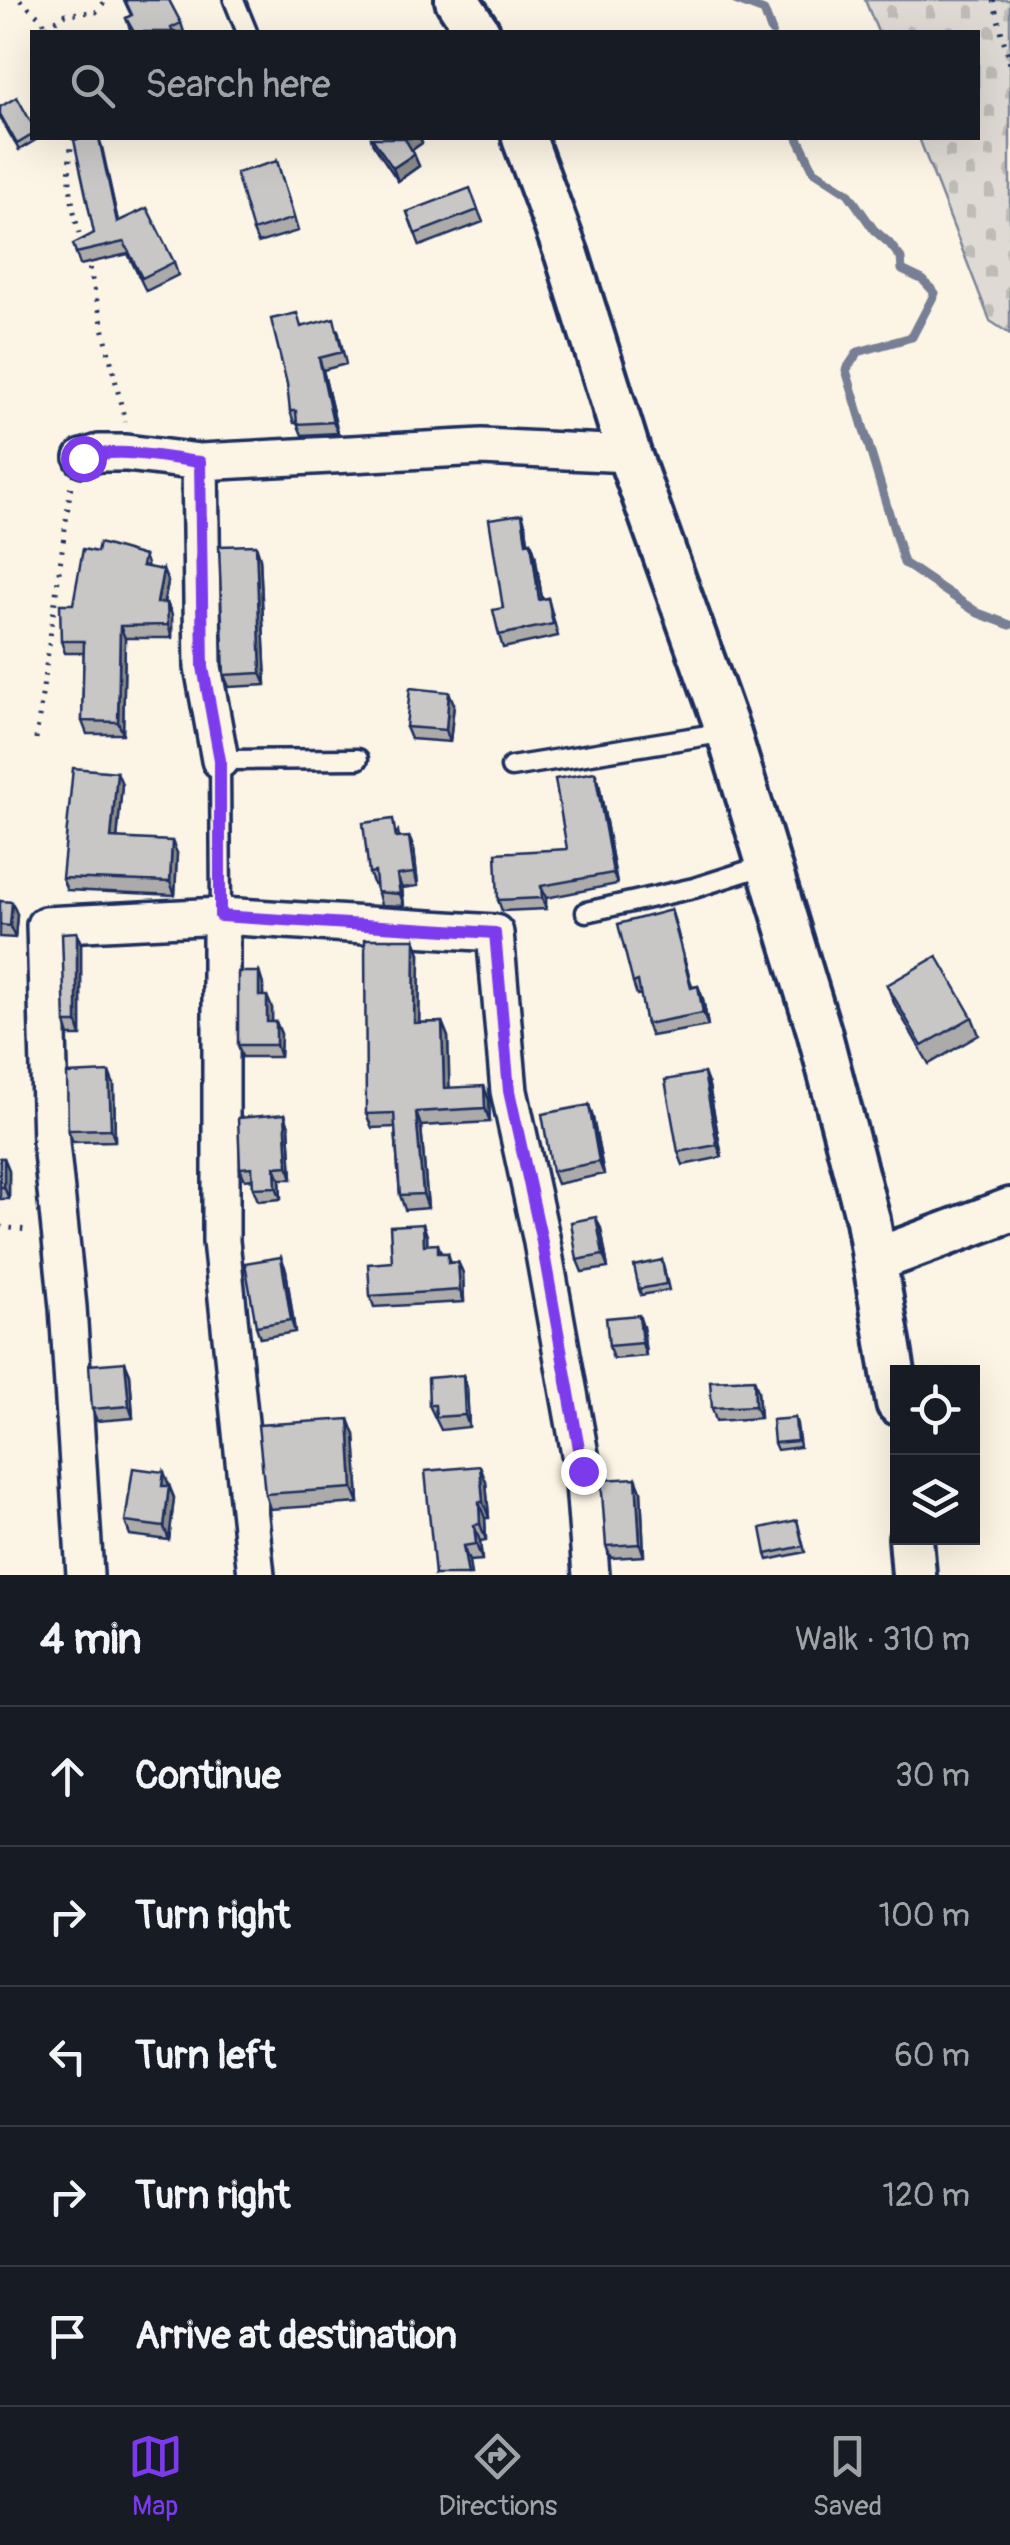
<!DOCTYPE html>
<html lang="en">
<head>
<meta charset="utf-8">
<style>
	:root { --surface:#171b24; --page:#20242c; --text:#f1f3f6; --muted:#9ea1a6; --line:#363941; --accent:#7c3aed }
	body { margin:0; font-family:Pangolin,sans-serif; background:var(--page); color:var(--text) }
	.controls { position:absolute; right:30px; bottom:30px; display:grid; overflow:hidden; border-radius:0px; box-shadow:0 10px 40px #0002 }
	.controls button { width:90px; height:90px; display:grid; place-items:center; padding:0; border:0; border-bottom:2px solid var(--line); background:var(--surface); color:var(--text); font:50px sans-serif }
	.stop { position:absolute; width:30px; height:30px; margin:-22px; border:8px solid #7c3aed; border-radius:50%; background:#fff }
	.stop.end { background:#7c3aed; border-color:#fff; box-shadow:0 2px 10px #0008 }
	.list { margin:0; padding:0; list-style:none }
	h2 { display:flex; justify-content:space-between; align-items:center; height:130px; margin:0; padding:0 40px; font-size:42px }
	h2 small { font-size:32px; font-weight:400; color:var(--muted) }
	.list li { display:grid; grid-template-columns:65px 1fr auto; gap:30px; align-items:center; box-sizing:border-box; height:140px; padding:0 40px; border-top:2px solid var(--line) }
	.list b { display:block; font-size:38px; white-space:nowrap }
	.list em { font-size:32px; font-style:normal; color:var(--muted) }
	.icon { flex:none; width:55px; height:55px; fill:none; stroke:currentColor; stroke-width:2; stroke-linecap:round; stroke-linejoin:round }
	.map { position:relative; flex:none; width:1010px; height:1575px; overflow:hidden }
	.search { position:absolute; background:var(--surface); box-shadow:0 10px 40px #0002; left:30px; right:30px; top:30px; height:110px; display:flex; align-items:center; gap:25px; box-sizing:border-box; padding:0 35px; border-radius:0px; color:var(--muted); font-size:38px }
	.sheet { height:830px; background:var(--surface) }
	nav { display:flex; justify-content:space-around; align-items:center; box-sizing:border-box; height:140px; border-top:2px solid var(--line); background:var(--surface); font-size:28px; color:var(--muted) }
	nav a { display:grid; justify-items:center; gap:5px }
	nav .on { color:var(--accent) }
	.map>svg:first-child { display:block }
</style>
</head>
<body>
<div class="map">
<svg width="1010" height="1575" viewBox="0 0 1010 1575">
	<defs>
		<pattern id="cemetery-stones" width="16" height="16" patternUnits="userSpaceOnUse" patternTransform="scale(2.5)"><rect width="16" height="16" fill="#dfdbd4"/><path d="M2 7V4a2 2 0 0 1 4 0v3zM10 15v-3a2 2 0 0 1 4 0v3z" fill="#bfbcb8"/></pattern>
	</defs>
	<rect width="100%" height="100%" fill="#fcf5e5"/>
	<filter id="ink" filterUnits="userSpaceOnUse"><feTurbulence type="fractalNoise" baseFrequency=".01" numOctaves="2"/><feDisplacementMap in="SourceGraphic" scale="20" xChannelSelector="R" yChannelSelector="G"/><feConvolveMatrix kernelMatrix="1 2 1 2 8 2 1 2 1" color-interpolation-filters="sRGB"/></filter>
	<g filter="url(#ink)">
		<path fill="url(#cemetery-stones)" stroke="#7d8599" stroke-width="2.5" d="M 865,0 L 1010,0 L 1010,334 L 990,321 L 919,138 L 978,138 L 978,32 L 878,32 Z"/>
		<g fill="none" stroke-linecap="round" stroke-linejoin="round">
			<path stroke="#767f94" stroke-width="9" d="M 735,0 L 764,11 L 772,32
				M 798,138 L 814,171 L 848,193 L 874,230 L 889,243 L 901,258 L 902,270 L 923,280 L 935,293 L 912,337 L 858,352 L 846,370 L 904,563 L 978,613 L 1010,625"/>
			<defs>
				<path id="service" d="M 234,0 L 247,32
					M 511,767 L 727,732
					M 586,912 L 694,888 L 766,865
					M 221,916 L 220,760 L 358,759"/>
				<path id="minor" d="M 83,458 L 99,453 L 126,453 L 200,462 L 482,447 L 629,454
					M 200,462 L 203,667 L 220,760
					M 221,916 L 221,1241 L 256,1575
					M 85,1575 L 68,1307 L 51,1143 L 45,925 L 221,916 L 495,933 L 509,1091 L 541,1237 L 583,1471 L 591,1575"/>
				<path id="tertiary" d="M 457,0 L 478,32
					M 524,138 L 567,255 L 629,454 L 728,731 L 819,1031 L 868,1220 L 898,1403
					M 876,1260 L 1010,1210
					M 911,1538 L 914,1575"/>
			</defs>
			<use href="#service" stroke="#1b2f5e" stroke-width="25"/>
			<use href="#minor" stroke="#1b2f5e" stroke-width="42"/>
			<use href="#tertiary" stroke="#1b2f5e" stroke-width="50"/>
			<path stroke="#1b2f5e" stroke-width="5" stroke-dasharray="2.5 8" stroke-linecap="butt" d="M 20,0 L 41,18 L 50,32
				M 993,0 L 1010,64
				M 47,27 L 66,14 L 96,12 L 106,0
				M 73,138 C 65,169 72,212 82,243
				M 87,258 L 125,422
				M 36,739 L 71,485
				M 0,1227 L 28,1230"/>
			<use href="#service" stroke="#fcf5e5" stroke-width="18"/>
			<use href="#minor" stroke="#fcf5e5" stroke-width="35"/>
			<use href="#tertiary" stroke="#fcf5e5" stroke-width="42"/>
		</g>
		<path fill="#acabaa" stroke="#1b2f5e" stroke-width="2.5" d="M 124,0 L 181,23 L 184,32 L 131,32 L 126,18 L 131,15 Z
			M 0,107 L 32,124 L 32,138 L 39,138 L 19,150 L 0,117 Z
			M 99,138 L 118,222 L 174,262 L 178,275 L 146,291 L 128,254 L 80,265 L 76,253 L 94,233 Z
			M 371,138 L 420,138 L 422,143 L 412,150 L 419,166 L 398,181 L 373,144 Z
			M 277,161 L 298,231 L 258,243 L 253,231 Z
			M 478,210 L 483,222 L 420,246 L 407,212 Z
			M 302,326 L 338,330 L 346,364 L 323,370 L 338,433 L 302,435 L 297,423 L 294,423 L 290,411 Z
			M 522,514 L 526,527 L 528,542 L 531,542 L 535,554 L 542,599 L 548,598 L 558,636 L 503,648 L 499,635 L 503,608 Z
			M 97,552 L 144,556 L 148,567 L 168,582 L 164,603 L 167,603 L 172,615 L 172,638 L 125,638 L 123,734 L 87,734 L 82,721 L 84,653 L 65,653 L 61,641 Z
			M 260,558 L 266,685 L 229,687 L 224,675 Z
			M 454,704 L 450,742 L 411,739 L 406,727 Z
			M 599,783 L 617,884 L 546,898 L 546,909 L 502,911 L 498,900 L 567,849 Z
			M 122,784 L 117,839 L 177,853 L 175,895 L 67,890 L 62,878 Z
			M 398,831 L 399,838 L 409,837 L 414,849 L 418,886 L 402,888 L 404,906 L 381,905 L 376,885 L 374,885 L 369,873 Z
			M 0,901 L 17,914 L 15,938 L 0,937 Z
			M 671,910 L 692,987 L 698,986 L 703,999 L 708,1026 L 651,1036 L 646,1024 L 641,994 L 637,995 L 633,983 Z
			M 415,939 L 420,954 L 419,1023 L 442,1022 L 448,1037 L 449,1087 L 489,1100 L 490,1122 L 421,1126 L 428,1208 L 405,1210 L 400,1195 L 395,1127 L 372,1128 L 366,1114 Z
			M 81,944 L 81,1036 L 69,1036 L 65,1023 Z
			M 259,972 L 263,985 L 263,996 L 272,1008 L 272,1022 L 276,1022 L 281,1034 L 280,1057 L 242,1057 L 238,1045 Z
			M 887,985 L 972,1017 L 979,1035 L 929,1064 L 894,1003 Z
			M 114,1085 L 115,1141 L 73,1142 L 68,1130 Z
			M 709,1086 L 722,1157 L 683,1165 L 678,1152 Z
			M 589,1105 L 593,1118 L 604,1174 L 557,1184 L 552,1171 Z
			M 285,1114 L 289,1127 L 292,1179 L 280,1179 L 281,1199 L 258,1201 L 253,1188 L 253,1179 L 245,1180 L 240,1168 Z
			M 0,1158 L 4,1158 L 9,1170 L 9,1199 L 0,1199 Z
			M 423,1224 L 427,1236 L 427,1245 L 438,1244 L 441,1253 L 448,1253 L 451,1263 L 458,1262 L 463,1273 L 464,1302 L 374,1307 L 370,1296 L 392,1262 Z
			M 601,1229 L 608,1268 L 582,1272 L 577,1260 Z
			M 281,1257 L 286,1270 L 295,1332 L 260,1338 L 256,1326 Z
			M 662,1260 L 669,1290 L 641,1295 L 639,1289 Z
			M 643,1327 L 646,1356 L 613,1359 L 609,1346 Z
			M 125,1362 L 130,1374 L 133,1418 L 97,1421 L 92,1409 Z
			M 463,1375 L 467,1388 L 469,1427 L 441,1430 L 429,1405 Z
			M 758,1391 L 760,1418 L 716,1421 L 712,1408 Z
			M 795,1418 L 797,1424 L 800,1447 L 777,1450 L 774,1443 Z
			M 355,1435 L 359,1503 L 270,1509 L 265,1494 Z
			M 636,1478 L 641,1491 L 644,1556 L 611,1558 L 606,1546 Z
			M 486,1482 L 489,1518 L 485,1518 L 486,1540 L 480,1541 L 482,1560 L 469,1561 L 435,1575 Z
			M 169,1485 L 174,1498 L 169,1540 L 130,1535 L 125,1522 Z
			M 797,1520 L 805,1552 L 768,1560 L 766,1554 Z"/>
		<path fill="#8c8b8b" stroke="#1b2f5e" stroke-width="2.5" d="M 99,138 L 102,147 L 121,235 L 117,222 Z
			M 407,138 L 420,138 L 422,143 L 409,152 L 405,139 Z
			M 414,154 L 419,166 L 398,181 L 393,168 Z
			M 319,358 L 323,370 L 338,433 L 333,422 Z
			M 522,514 L 526,527 L 530,555 L 526,543 Z
			M 531,542 L 535,554 L 544,612 L 539,600 Z
			M 256,545 L 260,558 L 266,685 L 261,673 Z
			M 163,570 L 168,582 L 161,615 L 157,603 Z
			M 167,603 L 172,615 L 172,638 L 168,625 Z
			M 120,626 L 125,638 L 123,734 L 118,722 Z
			M 449,692 L 454,704 L 450,742 L 446,730 Z
			M 117,772 L 122,784 L 116,851 L 111,838 Z
			M 595,772 L 599,783 L 617,884 L 613,873 Z
			M 409,837 L 414,849 L 418,886 L 414,873 Z
			M 172,841 L 177,853 L 175,895 L 170,882 Z
			M 397,875 L 402,888 L 404,906 L 400,894 Z
			M 541,886 L 546,898 L 546,909 L 542,898 Z
			M 12,902 L 17,914 L 15,938 L 10,926 Z
			M 671,910 L 675,922 L 695,1000 L 691,988 Z
			M 77,932 L 81,944 L 81,1036 L 77,1023 Z
			M 415,939 L 420,954 L 419,1038 L 414,1023 Z
			M 259,972 L 263,985 L 263,1008 L 259,996 Z
			M 698,986 L 703,999 L 708,1026 L 703,1013 Z
			M 267,996 L 272,1008 L 272,1034 L 267,1022 Z
			M 276,1022 L 281,1034 L 280,1057 L 276,1045 Z
			M 442,1022 L 448,1037 L 450,1102 L 444,1088 Z
			M 109,1072 L 114,1085 L 115,1141 L 111,1129 Z
			M 704,1073 L 709,1086 L 722,1157 L 717,1145 Z
			M 484,1086 L 489,1100 L 490,1122 L 485,1108 Z
			M 589,1105 L 593,1118 L 604,1174 L 599,1162 Z
			M 416,1112 L 421,1126 L 428,1208 L 423,1194 Z
			M 285,1114 L 289,1127 L 292,1179 L 288,1166 Z
			M 4,1158 L 9,1170 L 9,1199 L 4,1187 Z
			M 275,1167 L 280,1179 L 281,1199 L 276,1187 Z
			M 596,1217 L 601,1229 L 608,1268 L 603,1255 Z
			M 423,1224 L 427,1236 L 428,1256 L 424,1245 Z
			M 281,1257 L 286,1270 L 295,1332 L 291,1320 Z
			M 458,1262 L 463,1273 L 464,1302 L 460,1290 Z
			M 639,1315 L 643,1327 L 646,1356 L 642,1343 Z
			M 125,1362 L 130,1374 L 133,1418 L 129,1406 Z
			M 463,1375 L 467,1388 L 469,1427 L 465,1415 Z
			M 754,1379 L 758,1391 L 760,1418 L 755,1406 Z
			M 349,1419 L 355,1435 L 359,1503 L 353,1488 Z
			M 480,1466 L 486,1482 L 489,1518 L 483,1502 Z
			M 164,1472 L 169,1485 L 167,1498 L 162,1486 Z
			M 636,1478 L 641,1491 L 644,1556 L 640,1544 Z
			M 169,1486 L 174,1498 L 169,1540 L 164,1527 Z
			M 479,1502 L 485,1518 L 486,1540 L 480,1524 Z
			M 474,1525 L 480,1541 L 482,1560 L 476,1544 Z
			M 463,1546 L 469,1561 L 471,1575 L 468,1575 Z"/>
		<path fill="#c8c7c6" stroke="#1b2f5e" stroke-width="2.5" d="M 125,0 L 169,0 L 181,23 L 171,28 L 173,32 L 134,32 L 126,18 L 132,15 Z
			M 17,97 L 32,124 L 32,135 L 17,144 L 0,114 L 0,107 Z
			M 84,138 L 99,138 L 117,222 L 147,208 L 174,262 L 142,278 L 124,242 L 76,253 L 73,244 L 94,233 L 74,140 Z
			M 372,138 L 407,138 L 405,139 L 414,154 L 393,168 Z
			M 277,161 L 294,218 L 253,231 L 236,173 Z
			M 470,188 L 478,210 L 415,234 L 407,212 Z
			M 297,313 L 301,327 L 334,318 L 342,352 L 319,358 L 333,422 L 297,424 L 296,411 L 290,411 L 287,384 L 271,319 Z
			M 522,514 L 526,543 L 531,542 L 539,600 L 548,598 L 553,624 L 499,635 L 493,610 L 503,608 L 489,519 Z
			M 99,543 L 144,556 L 142,566 L 163,570 L 157,603 L 167,603 L 168,625 L 120,626 L 118,722 L 82,721 L 84,641 L 61,641 L 60,604 L 73,604 L 83,549 L 97,552 Z
			M 256,545 L 261,673 L 224,675 L 219,546 Z
			M 410,688 L 449,692 L 446,730 L 406,727 Z
			M 73,768 L 117,772 L 111,838 L 172,841 L 170,882 L 62,878 Z
			M 595,772 L 613,873 L 541,886 L 542,898 L 498,900 L 496,853 L 567,849 L 555,779 Z
			M 393,819 L 396,838 L 409,837 L 414,873 L 397,875 L 400,894 L 377,892 L 375,872 L 369,873 L 363,823 Z
			M 0,901 L 12,902 L 10,926 L 0,925 Z
			M 671,910 L 691,988 L 698,986 L 703,1013 L 646,1024 L 638,981 L 633,983 L 618,924 Z
			M 77,932 L 77,1023 L 65,1023 L 62,933 Z
			M 365,939 L 415,939 L 414,1023 L 442,1022 L 444,1088 L 484,1086 L 485,1108 L 416,1112 L 423,1194 L 400,1195 L 394,1113 L 366,1114 Z
			M 937,956 L 972,1017 L 922,1046 L 887,985 Z
			M 238,972 L 259,972 L 259,996 L 267,996 L 267,1022 L 276,1022 L 276,1045 L 238,1045 Z
			M 109,1072 L 111,1129 L 68,1130 L 67,1074 Z
			M 704,1073 L 717,1145 L 678,1152 L 665,1080 Z
			M 589,1105 L 599,1162 L 552,1171 L 542,1114 Z
			M 285,1114 L 288,1166 L 275,1167 L 276,1187 L 253,1188 L 252,1167 L 240,1168 L 238,1118 Z
			M 0,1158 L 4,1158 L 4,1187 L 0,1187 Z
			M 596,1217 L 603,1255 L 577,1260 L 571,1222 Z
			M 423,1224 L 424,1245 L 438,1244 L 438,1253 L 448,1253 L 448,1263 L 458,1262 L 460,1290 L 370,1296 L 368,1264 L 392,1262 L 390,1226 Z
			M 281,1257 L 291,1320 L 256,1326 L 245,1263 Z
			M 662,1260 L 666,1284 L 639,1289 L 634,1266 Z
			M 639,1315 L 642,1343 L 609,1346 L 606,1318 Z
			M 125,1362 L 129,1406 L 92,1409 L 89,1365 Z
			M 463,1375 L 465,1415 L 436,1417 L 435,1405 L 429,1405 L 428,1378 Z
			M 754,1379 L 755,1406 L 712,1408 L 710,1381 Z
			M 795,1418 L 797,1441 L 774,1443 L 772,1420 Z
			M 349,1419 L 353,1488 L 265,1494 L 258,1425 Z
			M 480,1466 L 483,1502 L 479,1502 L 480,1524 L 474,1525 L 476,1544 L 463,1546 L 468,1575 L 435,1575 L 425,1471 Z
			M 133,1468 L 164,1472 L 162,1486 L 169,1486 L 164,1527 L 125,1522 Z
			M 636,1478 L 640,1544 L 606,1546 L 601,1480 Z
			M 797,1520 L 803,1546 L 766,1554 L 761,1528 Z"/>
	</g>
	<g fill="none" stroke-linecap="round" stroke-linejoin="round" filter="url(#ink)">
		<path stroke="#7c3aed" stroke-width="12" d="M 83,458 C 120,446 162,458 200,462 L 203,667 L 220,760 L 220,916 L 495,933 L 509,1091 L 541,1237 L 583,1471"/>
	</g>
</svg>
<div class="controls">
<button><svg class="icon" aria-label="locate" viewBox="0 0 24 24"><circle cx="12" cy="12" r="6"/><path d="M12 2v4M12 18v4M2 12h4M18 12h4"/></svg></button>
<button><svg class="icon" aria-label="layers" viewBox="0 0 24 24"><path d="M12 4l9 5-9 5-9-5zM3 14l9 5 9-5"/></svg></button>
</div>
<div class="stop" style="left:83px;top:458px"></div>
<div class="stop end" style="left:583px;top:1471px"></div>
<div class="search"><svg class="icon" aria-label="search" viewBox="0 0 24 24"><circle cx="10" cy="10" r="6"/><path d="M15 15l6 6"/></svg>Search here</div>
</div>
<section class="sheet">
<h2>4 min<small>Walk · 310 m</small></h2>
<ul class="list">
<li><svg class="icon" aria-label="ahead" viewBox="0 0 24 24"><path d="M12 20V5M6 11l6-6 6 6"/></svg><div><b>Continue</b></div><em>30 m</em></li>
<li><svg class="icon" aria-label="right" viewBox="0 0 24 24"><path d="M7 20v-9h11M14 6l5 5-5 5"/></svg><div><b>Turn right</b></div><em>100 m</em></li>
<li><svg class="icon" aria-label="left" viewBox="0 0 24 24"><path d="M17 20v-9H6M10 6l-5 5 5 5"/></svg><div><b>Turn left</b></div><em>60 m</em></li>
<li><svg class="icon" aria-label="right" viewBox="0 0 24 24"><path d="M7 20v-9h11M14 6l5 5-5 5"/></svg><div><b>Turn right</b></div><em>120 m</em></li>
<li><svg class="icon" aria-label="arrive" viewBox="0 0 24 24"><path d="M6 21V4h12l-3 4 3 4H6"/></svg><div><b>Arrive at destination</b></div></li>
</ul>
</section>
<nav>
<a class="on"><svg class="icon" aria-label="map" viewBox="0 0 24 24"><path d="M3 6l6-2 6 2 6-2v14l-6 2-6-2-6 2zM9 4v14M15 6v14"/></svg>Map</a>
<a><svg class="icon" aria-label="directions" viewBox="0 0 24 24"><path d="M12 3l9 9-9 9-9-9zM9 14v-3h6M13 9l2 2-2 2"/></svg>Directions</a>
<a><svg class="icon" aria-label="saved" viewBox="0 0 24 24"><path d="M7 4h10v16l-5-4-5 4z"/></svg>Saved</a>
</nav>
</body>
</html>
